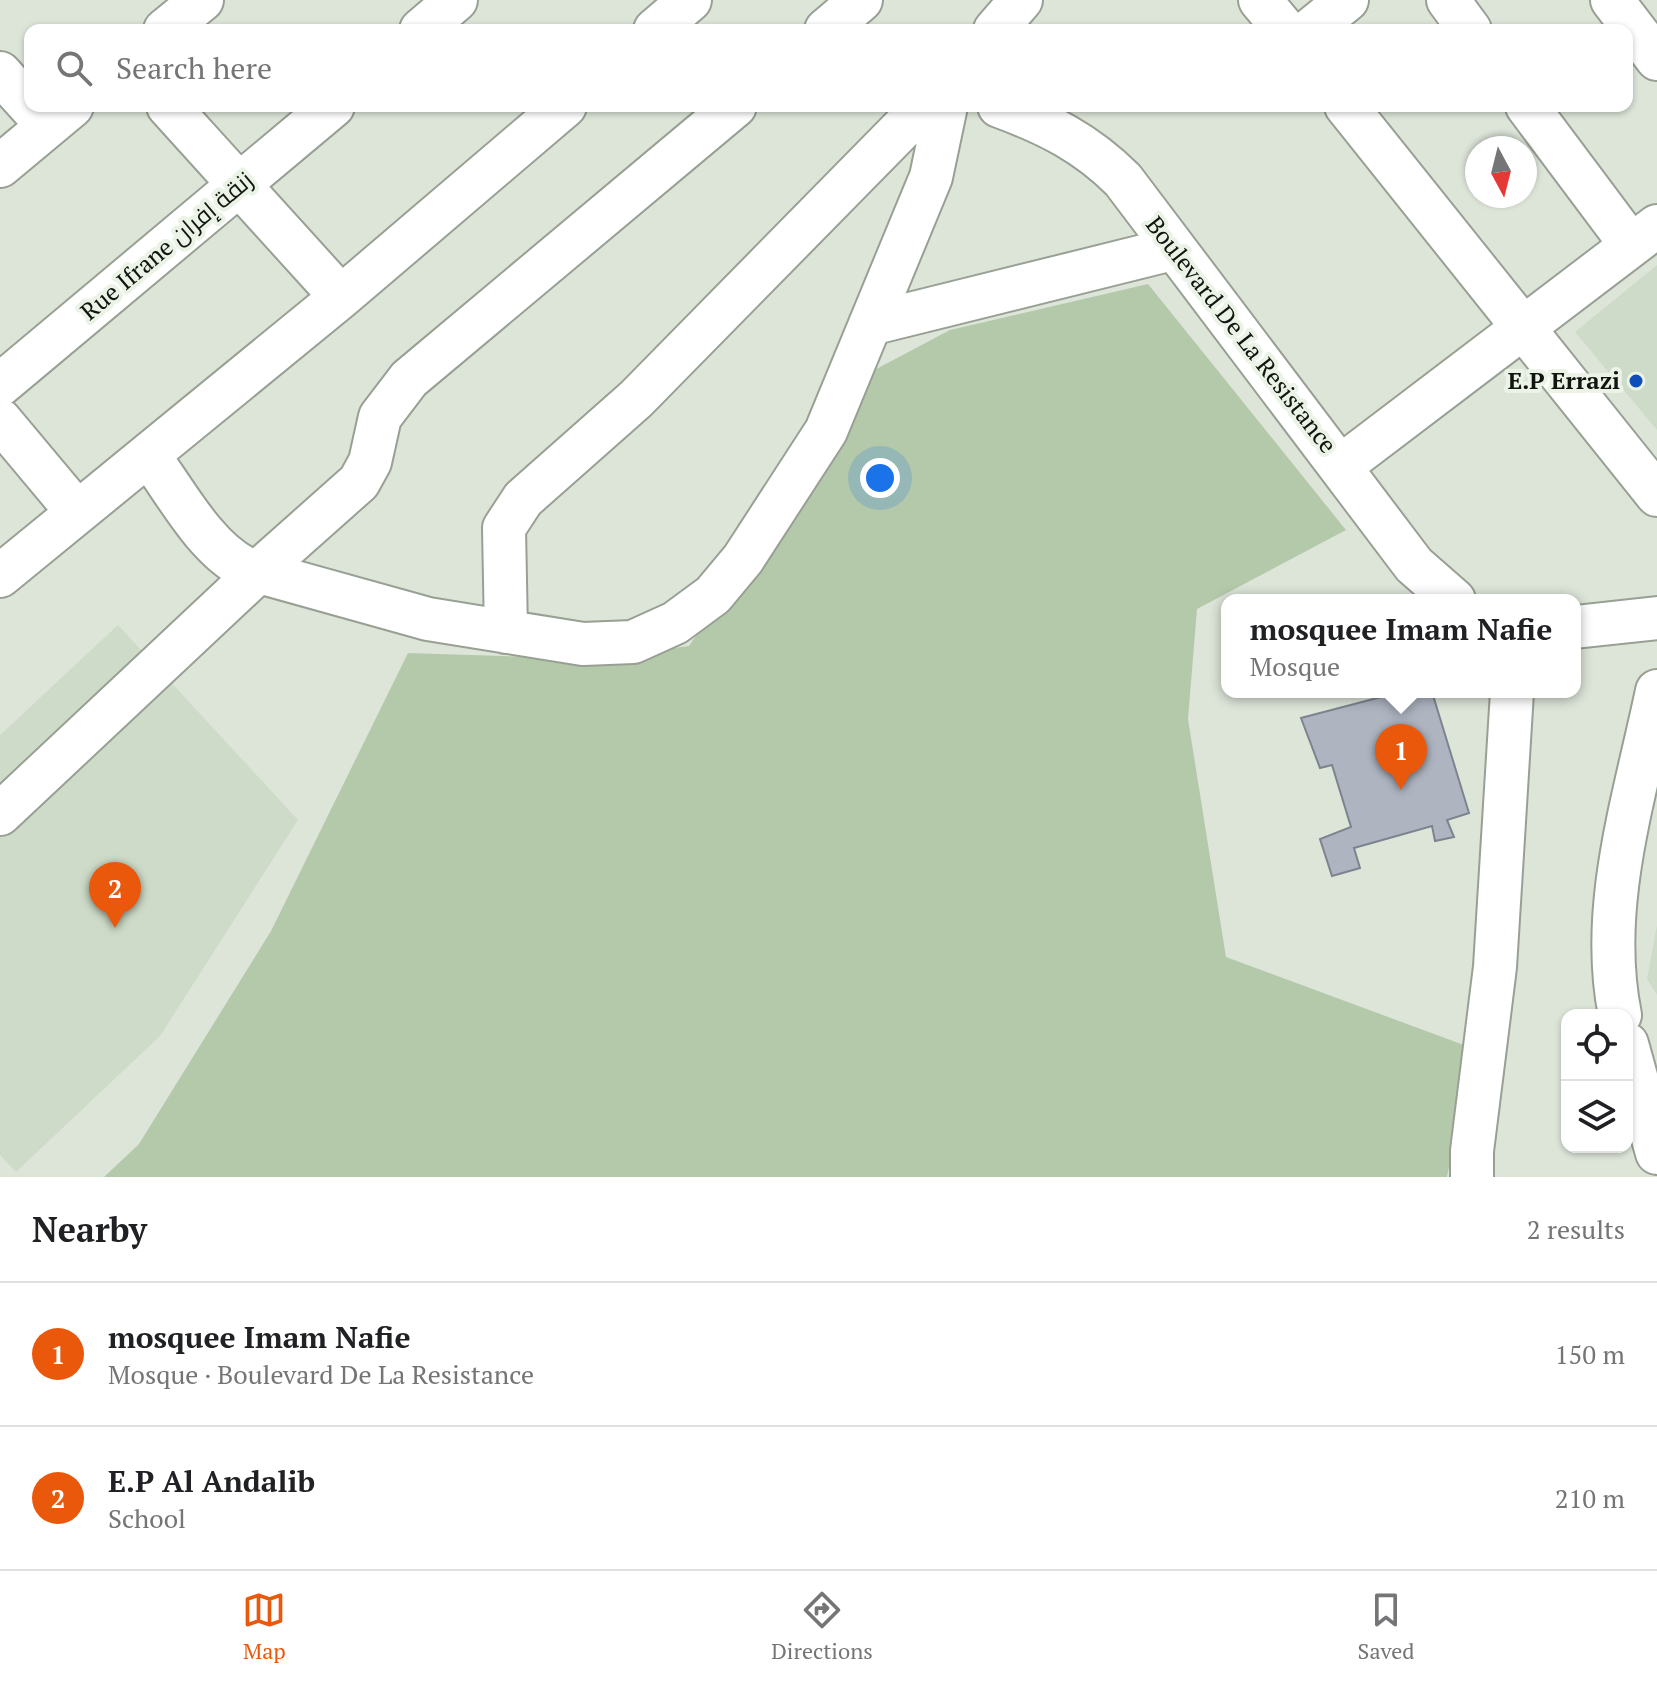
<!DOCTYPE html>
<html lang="en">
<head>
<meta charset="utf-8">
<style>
	:root { --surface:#fff; --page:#f6f6f6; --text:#202124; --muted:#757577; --line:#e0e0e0; --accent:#ea580c }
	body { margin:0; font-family:"PT Serif",Cairo,serif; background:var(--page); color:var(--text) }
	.controls { position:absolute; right:24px; bottom:24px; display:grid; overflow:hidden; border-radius:16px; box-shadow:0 2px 6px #0004 }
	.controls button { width:72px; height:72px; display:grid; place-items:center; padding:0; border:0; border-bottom:2px solid var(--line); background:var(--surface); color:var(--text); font:40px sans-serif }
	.compass { position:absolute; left:1465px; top:136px; width:72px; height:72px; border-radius:50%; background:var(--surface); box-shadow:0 2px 6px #0004; rotate:173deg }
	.you { position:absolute; left:880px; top:478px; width:28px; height:28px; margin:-20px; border:6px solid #fff; border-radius:50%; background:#1a73e8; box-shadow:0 0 0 12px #1a73e833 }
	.badge { display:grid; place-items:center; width:52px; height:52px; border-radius:50%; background:var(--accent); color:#fff; font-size:26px; font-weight:700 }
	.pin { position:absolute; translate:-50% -66px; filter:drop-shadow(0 2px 4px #0008) }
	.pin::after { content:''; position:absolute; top:42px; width:28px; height:24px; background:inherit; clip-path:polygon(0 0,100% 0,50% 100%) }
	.popup { position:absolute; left:1221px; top:594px; width:360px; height:104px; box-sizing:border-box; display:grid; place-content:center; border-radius:16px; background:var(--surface); filter:drop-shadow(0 2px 6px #0005); font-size:26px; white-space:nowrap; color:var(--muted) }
	.popup b { font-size:30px; color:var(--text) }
	.popup::after { content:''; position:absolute; left:50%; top:100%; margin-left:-16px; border:16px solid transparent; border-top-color:var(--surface) }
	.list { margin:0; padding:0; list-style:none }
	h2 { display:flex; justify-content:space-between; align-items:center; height:104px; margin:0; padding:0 32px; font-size:34px }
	h2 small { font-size:26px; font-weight:400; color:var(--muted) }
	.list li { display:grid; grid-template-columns:52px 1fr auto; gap:24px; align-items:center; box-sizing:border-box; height:144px; padding:0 32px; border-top:2px solid var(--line) }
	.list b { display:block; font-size:30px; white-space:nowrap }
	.list p { margin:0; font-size:26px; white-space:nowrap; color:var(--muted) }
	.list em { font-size:26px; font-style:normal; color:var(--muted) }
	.icon { flex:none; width:44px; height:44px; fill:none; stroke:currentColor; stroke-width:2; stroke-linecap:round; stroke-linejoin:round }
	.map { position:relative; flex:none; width:1657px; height:1177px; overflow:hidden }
	.search { position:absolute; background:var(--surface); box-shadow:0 2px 6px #0004; left:24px; right:24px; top:24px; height:88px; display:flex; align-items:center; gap:20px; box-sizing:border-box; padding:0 28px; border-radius:16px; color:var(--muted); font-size:30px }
	.sheet { height:392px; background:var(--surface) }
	nav { display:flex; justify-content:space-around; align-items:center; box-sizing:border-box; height:112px; border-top:2px solid var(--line); background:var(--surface); font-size:22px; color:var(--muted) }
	nav a { display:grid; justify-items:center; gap:4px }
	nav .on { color:var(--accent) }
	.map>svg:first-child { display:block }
</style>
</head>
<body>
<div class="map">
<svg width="1657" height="1177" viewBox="0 0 1657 1177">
	<rect width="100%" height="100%" fill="#dde5d9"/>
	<path fill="#cedbc8" d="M 1657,265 L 1657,430 L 1575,332 Z
		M 118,625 L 298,820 L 160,1036 L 16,1172 L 0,1155 L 0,735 Z
		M 1657,925 L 1657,995 L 1647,979 Z"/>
	<path fill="#b4c9aa" d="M 1148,284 L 1346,530 L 1197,609 L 1188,719 L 1226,957 L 1472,1048 L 1447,1177 L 104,1177 L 139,1144 L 271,931 L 408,653 L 593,659 L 689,646 L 774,522 L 863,376 L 950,330 Z"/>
	<path fill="#aeb5c1" stroke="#7d848f" stroke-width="2" d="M 1400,692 L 1432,692 L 1469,813 L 1447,820 L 1454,837 L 1435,841 L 1432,826 L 1354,848 L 1360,868 L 1332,876 L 1320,839 L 1351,827 L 1332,765 L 1320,768 L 1301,718 Z"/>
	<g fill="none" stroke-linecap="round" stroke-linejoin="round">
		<defs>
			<path id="minor" d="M 1260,0 L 1285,30
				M 1448,0 L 1470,30
				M 1612,0 L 1657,59
				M 165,30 L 202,0
				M 421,30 L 456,0
				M 655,30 L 690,0
				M 826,30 L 861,0
				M 995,30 L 1021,0
				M 1310,30 L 1347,0
				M 0,73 L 48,126
				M 168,106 L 341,297
				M 999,106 C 1048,124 1086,143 1123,180 L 1414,565 L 1454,600
				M 1346,106 L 1657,495
				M 1527,106 L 1631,245
				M 0,166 L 72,106
				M 870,324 L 1172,249
				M 0,385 L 333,106
				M 0,420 L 77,512
				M 149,456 C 176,492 204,547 245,568 L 428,619 L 583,644 L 633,642 L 675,623 L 713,595 L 743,559 L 826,431 L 931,177 L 946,106
				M 1341,466 L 1657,226
				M 0,576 L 341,297 L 565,106
				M 1575,627 L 1657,618
				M 506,632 L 504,528 L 523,499 L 636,399 L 924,106
				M 0,814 L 260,570 L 359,482 L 370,462 L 380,417 L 409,379 L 735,106
				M 1620,1015 C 1598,907 1635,797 1657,691
				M 1627,1044 L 1657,1153
				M 1472,1177 L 1472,1151 L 1495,967 L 1512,692"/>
		</defs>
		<use href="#minor" stroke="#98a094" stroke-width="46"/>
		<use href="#minor" stroke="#fff" stroke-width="42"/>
	</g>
	<circle fill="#0f4db8" stroke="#eaf3e6" stroke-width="3" cx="1636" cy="381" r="8"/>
	<g text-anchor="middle" stroke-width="8" stroke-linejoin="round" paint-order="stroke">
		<g font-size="24" fill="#11140f" stroke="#eaf3e6">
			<text transform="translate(167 246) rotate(-40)" y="8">Rue Ifrane زنقة إفران</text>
			<text transform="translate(1241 335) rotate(52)" y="8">Boulevard De La Resistance</text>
		</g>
		<g font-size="24" font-weight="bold" fill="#11140f" stroke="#eaf3e6" text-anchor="end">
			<text x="1620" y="389">E.P Errazi</text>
		</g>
	</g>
</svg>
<div class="controls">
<button><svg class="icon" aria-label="locate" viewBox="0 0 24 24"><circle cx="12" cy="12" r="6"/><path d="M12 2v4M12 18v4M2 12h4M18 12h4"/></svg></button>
<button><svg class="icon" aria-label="layers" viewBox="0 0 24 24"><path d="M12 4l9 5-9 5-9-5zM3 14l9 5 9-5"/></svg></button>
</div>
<svg class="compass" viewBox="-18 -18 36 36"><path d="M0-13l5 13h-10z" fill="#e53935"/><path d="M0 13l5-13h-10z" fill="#757577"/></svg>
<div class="you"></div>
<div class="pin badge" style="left:1401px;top:790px">1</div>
<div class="popup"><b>mosquee Imam Nafie</b>Mosque</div>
<div class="pin badge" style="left:115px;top:928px">2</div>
<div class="search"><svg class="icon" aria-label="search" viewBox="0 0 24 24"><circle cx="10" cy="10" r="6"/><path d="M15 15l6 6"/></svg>Search here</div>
</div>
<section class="sheet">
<h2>Nearby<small>2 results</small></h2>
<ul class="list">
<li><span class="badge">1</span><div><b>mosquee Imam Nafie</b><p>Mosque · Boulevard De La Resistance</p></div><em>150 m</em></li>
<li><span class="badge">2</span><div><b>E.P Al Andalib</b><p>School</p></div><em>210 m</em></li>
</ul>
</section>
<nav>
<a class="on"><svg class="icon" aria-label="map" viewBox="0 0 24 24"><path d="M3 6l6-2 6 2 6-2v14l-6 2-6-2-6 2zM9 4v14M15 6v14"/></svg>Map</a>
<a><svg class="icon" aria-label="directions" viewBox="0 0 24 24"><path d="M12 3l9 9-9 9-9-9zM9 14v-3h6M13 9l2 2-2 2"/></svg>Directions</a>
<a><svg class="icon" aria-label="saved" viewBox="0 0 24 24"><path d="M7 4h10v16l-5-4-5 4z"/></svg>Saved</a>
</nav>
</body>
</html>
